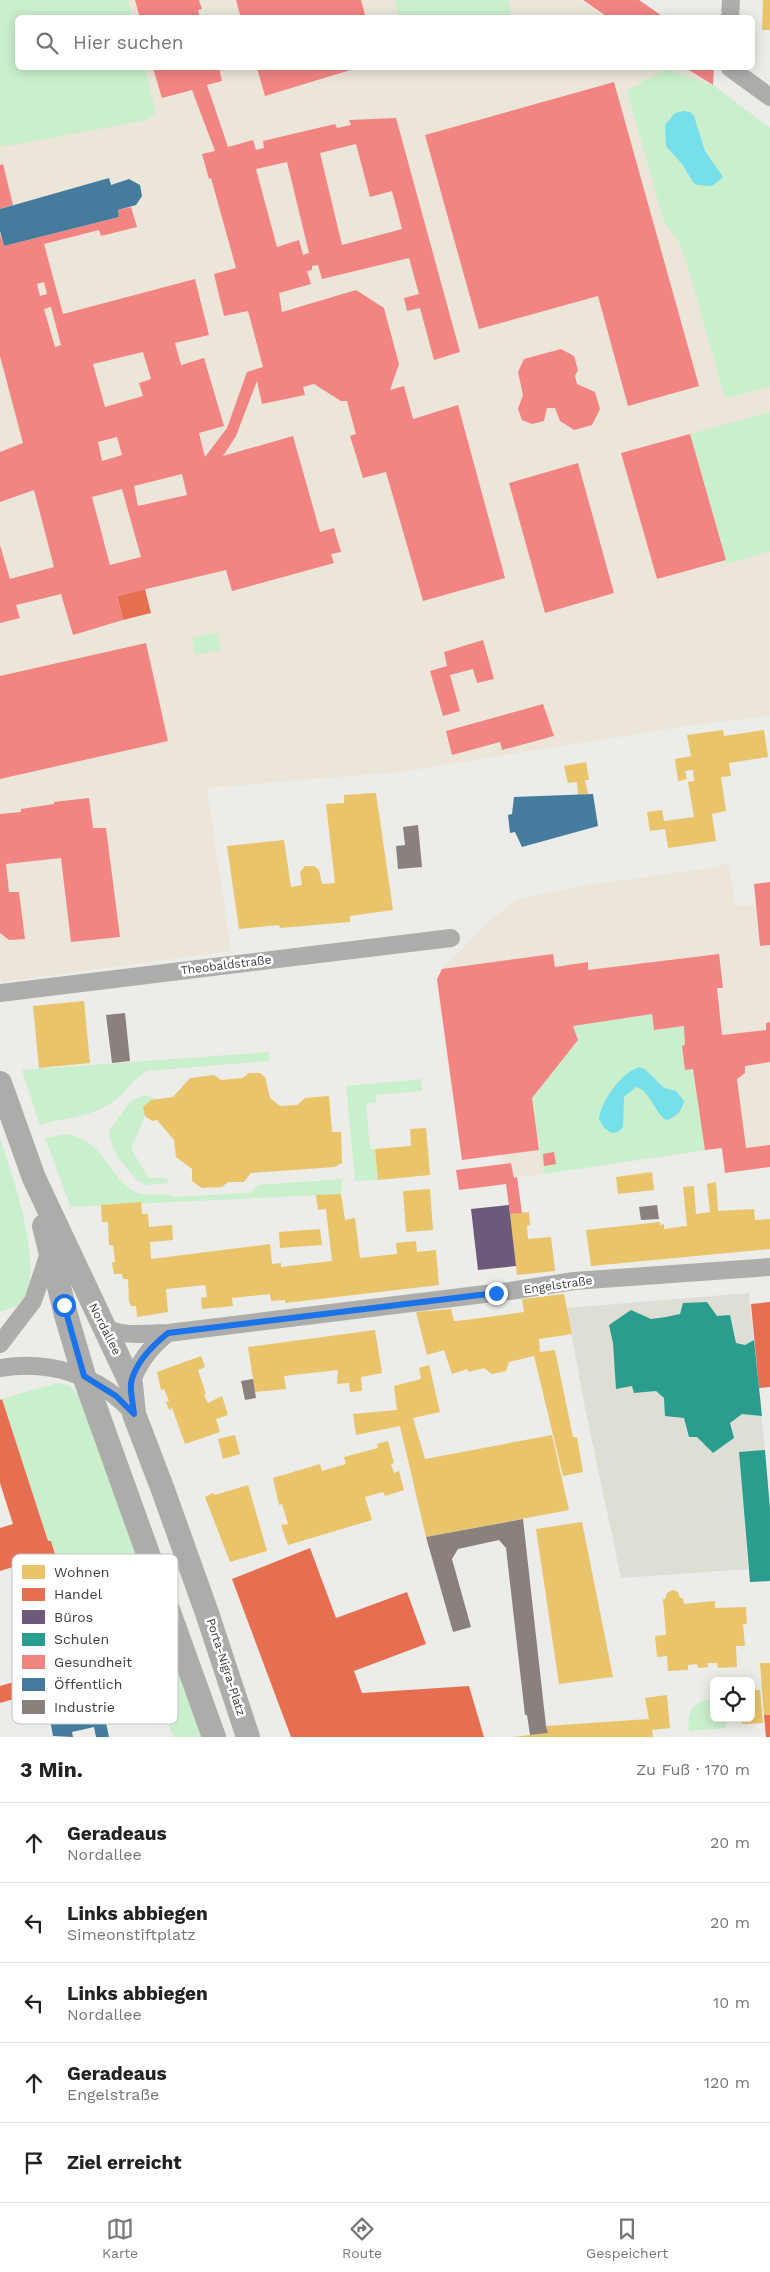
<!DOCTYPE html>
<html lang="de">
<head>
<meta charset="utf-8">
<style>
	:root { --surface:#fff; --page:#f6f6f6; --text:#222; --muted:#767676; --line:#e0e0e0; --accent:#7a7a77 }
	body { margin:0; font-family:"Work Sans",sans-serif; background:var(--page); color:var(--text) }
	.controls { position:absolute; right:15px; bottom:15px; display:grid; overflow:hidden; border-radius:8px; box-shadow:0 2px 12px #0003 }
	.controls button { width:45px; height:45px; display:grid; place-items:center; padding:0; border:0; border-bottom:1px solid var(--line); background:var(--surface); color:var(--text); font:25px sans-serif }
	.stop { position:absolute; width:15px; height:15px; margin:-11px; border:4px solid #1a73e8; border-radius:50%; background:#fff }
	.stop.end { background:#1a73e8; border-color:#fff; box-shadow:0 1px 5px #0008 }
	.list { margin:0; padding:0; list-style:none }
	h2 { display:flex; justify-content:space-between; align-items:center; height:65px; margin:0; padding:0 20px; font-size:21px }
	h2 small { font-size:16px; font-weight:400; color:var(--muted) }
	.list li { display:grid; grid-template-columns:32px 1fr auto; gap:15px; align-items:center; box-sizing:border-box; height:80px; padding:0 20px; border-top:1px solid var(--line) }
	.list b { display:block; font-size:19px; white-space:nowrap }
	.list p { margin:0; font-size:16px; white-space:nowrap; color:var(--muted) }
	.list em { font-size:16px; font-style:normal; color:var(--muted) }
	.icon { flex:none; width:28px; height:28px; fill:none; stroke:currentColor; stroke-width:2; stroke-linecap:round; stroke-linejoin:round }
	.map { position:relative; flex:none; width:770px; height:1737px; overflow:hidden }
	.search { position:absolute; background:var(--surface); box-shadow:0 2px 12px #0003; left:15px; right:15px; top:15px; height:55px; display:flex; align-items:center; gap:12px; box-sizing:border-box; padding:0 18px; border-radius:8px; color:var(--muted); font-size:19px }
	.sheet { height:465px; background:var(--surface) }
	nav { display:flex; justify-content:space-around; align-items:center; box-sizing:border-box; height:70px; border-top:1px solid var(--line); background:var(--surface); font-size:14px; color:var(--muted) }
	nav a { display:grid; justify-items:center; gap:2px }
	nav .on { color:var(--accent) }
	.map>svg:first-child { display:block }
</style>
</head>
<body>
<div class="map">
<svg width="770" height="1737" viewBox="0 0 770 1737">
	<rect width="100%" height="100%" fill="#ecece8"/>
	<path fill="#dfded5" d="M 749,1293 L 765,1450 L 739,1453 L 748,1569 L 621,1578 L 582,1393 L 567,1308 Z"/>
	<path fill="#ebe6d9" d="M 0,0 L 579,0 L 606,17 L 18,18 L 18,68 L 685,68 L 713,85 L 770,128 L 770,716 L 699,724 L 400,772 L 207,788 L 231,951 L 3,982 L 0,977 Z
		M 724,862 L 729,866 L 735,905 L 756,905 L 760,946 L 770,945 L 770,1167 L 725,1173 L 721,1148 L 514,1178 L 511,1163 L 503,1164 L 501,1155 L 462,1160 L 438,995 L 437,979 L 442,969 L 492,919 L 516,900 L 580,886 L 717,867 Z"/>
	<path fill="#caefcc" d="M 0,0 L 128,0 L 132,17 L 18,18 L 18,68 L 145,68 L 156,113 L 147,120 L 2,147 L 0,139 Z
		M 395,0 L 508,0 L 512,17 L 399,17 Z
		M 666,69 L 713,85 L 770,128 L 770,387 L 725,398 L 685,257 L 679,242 L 664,222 L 627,90 Z
		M 770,412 L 770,551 L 727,564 L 690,434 Z
		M 217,632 L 221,650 L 195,655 L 192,638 Z
		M 652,1014 L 654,1030 L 684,1026 L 685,1045 L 682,1046 L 685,1070 L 693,1069 L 705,1150 L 544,1174 L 532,1098 L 578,1040 L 573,1026 Z
		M 269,1052 L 269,1061 L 147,1071 C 132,1079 125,1094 111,1103 C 90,1117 64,1118 40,1125 L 22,1070 Z
		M 421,1079 L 422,1091 L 376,1095 L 376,1103 L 366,1104 L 370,1149 L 375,1149 L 378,1180 L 355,1181 L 346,1086 Z
		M 144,1095 L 157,1099 L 151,1100 L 143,1107 L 145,1116 L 131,1149 L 149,1178 L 167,1178 L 168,1183 L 146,1185 L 137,1180 L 118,1158 L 109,1137 L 109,1131 L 130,1102 Z
		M 67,1134 C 104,1141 106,1172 132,1190 C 145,1199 160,1191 174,1197 L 250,1193 L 258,1185 L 342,1179 L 341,1194 L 71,1207 L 45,1138 Z
		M 0,1139 C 11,1172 50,1278 18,1305 C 14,1308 5,1310 0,1312 Z
		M 57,1383 L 69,1385 L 80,1397 L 202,1737 L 173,1737 L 167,1721 L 143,1725 L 135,1700 L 120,1706 C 116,1694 109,1690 97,1692 L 88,1663 L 97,1660 L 93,1647 L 83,1650 L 51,1541 L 48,1541 L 2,1399 Z
		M 705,1700 L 714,1702 L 714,1718 L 725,1718 L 726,1728 L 689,1731 C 687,1716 690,1705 705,1700 Z"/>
	<path fill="#77dfe9" d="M 684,111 L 690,112 L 694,116 L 705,151 L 723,177 L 712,186 L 697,185 L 693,182 L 682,164 L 666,146 L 665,125 L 675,113 Z
		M 639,1067 L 645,1069 L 664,1088 L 676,1091 L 684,1101 C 682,1111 677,1117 666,1120 C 654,1112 650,1090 636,1087 L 624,1097 L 623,1127 L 618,1132 L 612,1133 L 604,1128 L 599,1119 C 601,1101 621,1073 639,1067 Z"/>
	<path fill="#e9c46a" d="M 763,0 L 770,0 L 770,30 L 762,30 Z
		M 723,730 L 724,736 L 764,730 L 768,757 L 729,763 L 731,776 L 721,777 L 726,811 L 712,814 L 716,841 L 668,848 L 665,829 L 650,831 L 647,812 L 662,810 L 664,821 L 694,817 L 688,782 L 694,781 L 693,770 L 685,771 L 687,779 L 678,781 L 675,759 L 691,756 L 687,735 Z
		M 586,762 L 589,780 L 585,780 L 588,794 L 578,795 L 577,782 L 568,783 L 564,766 Z
		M 376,793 L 393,910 L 350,916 L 350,922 L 280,928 L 279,925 L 239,929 L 227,846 L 284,840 L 291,887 L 302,885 L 300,872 L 305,866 L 314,866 L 319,870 L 322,884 L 335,883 L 326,804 L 344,803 L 344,795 Z
		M 84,1001 L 90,1063 L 39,1068 L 33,1006 Z
		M 249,1073 L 260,1073 L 265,1077 L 270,1098 L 280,1106 L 297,1105 L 305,1098 L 329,1096 L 332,1132 L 341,1132 L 342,1163 L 335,1167 L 251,1173 L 244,1182 L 228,1182 L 222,1187 L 202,1188 L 192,1181 L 192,1169 L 176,1157 L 174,1140 L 157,1120 L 152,1121 L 145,1116 L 143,1107 L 151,1100 L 173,1097 L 190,1078 L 214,1075 L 221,1080 L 243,1078 Z
		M 426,1128 L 430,1175 L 378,1180 L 375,1149 L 411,1146 L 410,1129 Z
		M 652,1172 L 654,1190 L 618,1194 L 616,1177 Z
		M 716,1182 L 718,1211 L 754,1209 L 755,1220 L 770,1219 L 770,1249 L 591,1266 L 586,1230 L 660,1222 L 660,1225 L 664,1224 L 664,1229 L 687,1226 L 683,1187 L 694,1186 L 696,1214 L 710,1212 L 707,1184 Z
		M 430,1189 L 433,1230 L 406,1232 L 403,1191 Z
		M 341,1194 L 345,1220 L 355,1218 L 360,1258 L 397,1254 L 396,1243 L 416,1241 L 417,1252 L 436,1250 L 439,1285 L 285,1303 L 285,1300 L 271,1301 L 270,1294 L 232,1298 L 233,1306 L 202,1309 L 201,1298 L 207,1297 L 205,1285 L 166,1289 L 168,1312 L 137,1317 L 136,1306 L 131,1306 L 129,1301 L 128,1279 L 123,1279 L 122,1274 L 114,1274 L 112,1263 L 115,1261 L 113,1245 L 109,1245 L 108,1222 L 102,1222 L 101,1205 L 141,1202 L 142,1214 L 148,1214 L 149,1227 L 172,1225 L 173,1240 L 150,1242 L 151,1259 L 270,1244 L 272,1264 L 281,1263 L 281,1267 L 332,1261 L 326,1209 L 318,1210 L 316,1195 Z
		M 529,1212 L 530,1225 L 527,1226 L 528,1239 L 551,1237 L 555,1271 L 517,1275 L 510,1214 Z
		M 320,1229 L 322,1245 L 280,1248 L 279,1232 Z
		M 564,1294 L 572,1334 L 539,1339 L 540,1352 L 555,1350 L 573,1437 L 577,1437 L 583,1472 L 563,1476 L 534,1356 L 509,1362 L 506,1371 L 492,1374 L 484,1368 L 469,1372 L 467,1369 L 452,1374 L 444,1350 L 427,1355 L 416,1312 L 451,1309 L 454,1321 L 466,1320 L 524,1312 L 522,1299 Z
		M 375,1330 L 382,1373 L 361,1377 L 362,1391 L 350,1392 L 349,1383 L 337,1384 L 338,1370 L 284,1376 L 286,1389 L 255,1392 L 248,1347 Z
		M 201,1356 L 205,1367 L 198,1370 L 206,1394 L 204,1395 L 208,1403 L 222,1396 L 228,1415 L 216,1419 L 220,1432 L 185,1444 L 172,1408 L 169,1410 L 166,1402 L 169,1401 L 164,1389 L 161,1390 L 157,1372 Z
		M 429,1365 L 440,1412 L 413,1418 L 425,1459 L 552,1435 L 569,1510 L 426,1537 L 400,1426 L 356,1435 L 353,1414 L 397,1410 L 394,1386 L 421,1379 L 419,1368 Z
		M 235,1435 L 240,1454 L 223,1459 L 218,1439 Z
		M 388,1441 L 394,1463 L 391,1464 L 394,1473 L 399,1471 L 404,1490 L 385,1496 L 383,1492 L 365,1497 L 372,1520 L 288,1545 L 281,1525 L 288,1524 L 282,1504 L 279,1505 L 273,1478 L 320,1464 L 322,1471 L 346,1464 L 344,1457 L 378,1448 L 377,1444 Z
		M 248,1485 L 267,1551 L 230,1562 L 205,1497 L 213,1493 L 215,1495 Z
		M 582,1522 L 613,1677 L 559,1684 L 536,1529 Z
		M 673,1590 L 678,1592 L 680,1598 L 683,1598 L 684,1604 L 715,1601 L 715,1608 L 746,1607 L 747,1624 L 743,1624 L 745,1646 L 736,1646 L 737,1667 L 718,1668 L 717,1663 L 708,1663 L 708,1667 L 698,1668 L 697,1664 L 688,1665 L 688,1670 L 668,1671 L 667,1656 L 657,1657 L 655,1636 L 666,1635 L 663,1599 L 665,1599 L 667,1593 Z
		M 760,1663 L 770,1663 L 770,1715 L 764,1715 Z
		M 751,1690 L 760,1690 L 763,1723 L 742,1724 L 741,1718 L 751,1718 Z
		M 667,1695 L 670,1728 L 652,1730 L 653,1737 L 513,1737 L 548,1733 L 546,1726 L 649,1719 L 645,1698 Z"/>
	<path fill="#e76f51" d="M 145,589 L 151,613 L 123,620 L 117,596 Z
		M 770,1302 L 770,1387 L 759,1388 L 751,1304 Z
		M 2,1399 L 48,1541 L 51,1541 L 83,1650 L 93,1647 L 97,1660 L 88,1663 L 98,1693 L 87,1695 L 83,1682 L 63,1688 L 62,1685 L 0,1703 L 0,1686 L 45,1673 L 13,1567 L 0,1571 L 0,1528 L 13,1524 L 0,1483 L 0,1400 Z
		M 310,1548 L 336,1618 L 407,1592 L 426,1644 L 354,1671 L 362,1693 L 469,1686 L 484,1737 L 291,1737 L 232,1579 Z
		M 764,1715 L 770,1715 L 770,1737 L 766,1737 Z"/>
	<path fill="#6d597a" d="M 509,1205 L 516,1266 L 478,1270 L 471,1209 Z"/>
	<path fill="#2a9d8f" d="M 707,1302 L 717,1316 L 730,1315 L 736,1343 L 745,1345 L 754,1340 L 762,1416 L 742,1414 L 730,1423 L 734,1438 L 713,1453 L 697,1437 L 689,1437 L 684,1418 L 665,1416 L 664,1398 L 656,1391 L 634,1393 L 632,1386 L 616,1389 L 613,1343 L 609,1325 L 631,1310 L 651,1319 L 666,1317 L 680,1314 L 683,1303 Z
		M 765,1450 L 770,1509 L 770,1581 L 750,1582 L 739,1452 Z"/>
	<path fill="#f28482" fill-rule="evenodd" d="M 135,0 L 199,0 L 202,9 L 198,10 L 200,18 L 140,18 Z
		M 236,0 L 361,0 L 366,18 L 241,18 Z
		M 583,0 L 639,0 L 665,18 L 609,18 Z
		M 153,68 L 219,68 L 222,81 L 207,85 L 228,147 L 253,140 L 256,150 L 264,148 L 263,141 L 335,124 L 337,128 L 351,125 L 349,120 L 396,118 L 460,352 L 434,360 L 420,308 L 407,311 L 404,298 L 419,294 L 409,258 L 322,279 L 318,265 L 312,266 L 312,270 L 307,271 L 311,284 L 279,293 L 282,312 L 356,290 L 384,308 L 399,364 L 390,390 L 404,386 L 413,419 L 458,405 L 505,578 L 423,601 L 386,472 L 363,478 L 350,436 L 356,434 L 347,401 L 341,401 L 314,384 L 303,387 L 305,395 L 262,404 L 257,381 L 236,436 L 223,456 L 293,436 L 320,532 L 334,528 L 341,552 L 331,554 L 334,563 L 232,591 L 226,570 L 117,596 L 123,620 L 73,635 L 61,594 L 16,605 L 20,618 L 0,623 L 0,545 L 10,579 L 54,567 L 34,490 L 0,502 L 0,452 L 23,443 L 0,356 L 0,234 L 4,246 L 119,217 L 118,210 L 131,207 L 137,227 L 101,236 L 99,230 L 44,244 L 63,314 L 195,279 L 209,335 L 175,343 L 181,365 L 204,358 L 224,426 L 199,433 L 205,457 L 227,428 L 247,372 L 263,367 L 248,311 L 224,316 L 214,274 L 236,268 L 211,178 L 209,179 L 202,154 L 215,151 L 192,90 L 162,98 ZM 356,144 L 370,197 L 392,191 L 402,229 L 342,245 L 320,153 ZM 287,162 L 309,253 L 303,255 L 299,240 L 277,247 L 256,169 ZM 44,282 L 47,294 L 40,296 L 37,284 ZM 51,307 L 61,345 L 55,347 L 44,309 ZM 143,352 L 151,379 L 139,383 L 143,396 L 105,407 L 93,364 ZM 117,437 L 122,455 L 102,461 L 98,442 ZM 182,474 L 187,495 L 138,506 L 134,486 ZM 122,489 L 141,557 L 110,565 L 92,497 Z
		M 257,68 L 357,68 L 265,96 Z
		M 686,68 L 714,68 L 713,85 Z
		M 614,82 L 699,386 L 628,406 L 598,296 L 479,329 L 425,135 Z
		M 3,164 L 13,205 L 0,209 L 0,165 Z
		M 561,349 L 574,356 L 578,370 L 575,376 L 577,384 L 595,392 L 600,409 L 592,425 L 574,430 L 560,421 L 555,408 L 547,408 L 544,421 L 532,424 L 522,420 L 518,409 L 523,395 L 518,372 L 524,359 Z
		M 690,434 L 726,560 L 657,579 L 621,453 Z
		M 578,463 L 614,593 L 545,613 L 509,483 Z
		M 483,640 L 494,679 L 477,683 L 473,669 L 450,675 L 460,711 L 443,716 L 430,671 L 447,666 L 444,652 Z
		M 146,643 L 168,741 L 0,779 L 0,676 Z
		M 543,704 L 554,736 L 502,750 L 500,742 L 452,755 L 446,731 Z
		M 89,798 L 93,828 L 106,828 L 120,937 L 71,942 L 61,858 L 6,864 L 9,892 L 19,892 L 25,939 L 9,940 L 0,933 L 0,814 L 21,812 L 21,809 L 54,804 L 54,802 Z
		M 770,882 L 770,945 L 760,946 L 754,884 Z
		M 553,954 L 555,967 L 588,962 L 588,970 L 719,954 L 723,988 L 717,988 L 722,1035 L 766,1030 L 766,1023 L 770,1022 L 770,1062 L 745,1066 L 745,1073 L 737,1079 L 746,1148 L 770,1145 L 770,1167 L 725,1173 L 722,1148 L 705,1150 L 693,1069 L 685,1070 L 682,1046 L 685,1045 L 684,1026 L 654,1030 L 652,1014 L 573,1026 L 578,1040 L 532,1098 L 539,1150 L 462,1160 L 437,979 L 442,969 Z
		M 554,1152 L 556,1164 L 544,1166 L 543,1154 Z
		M 511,1163 L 514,1178 L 517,1177 L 522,1213 L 510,1214 L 506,1184 L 459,1190 L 456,1170 Z"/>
	<path fill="#457b9d" d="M 109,178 L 111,185 L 129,179 L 140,185 L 142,196 L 136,205 L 118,210 L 119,217 L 4,246 L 0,231 L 0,209 Z
		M 593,794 L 598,826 L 522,847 L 515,832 L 510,833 L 508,815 L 512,814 L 514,797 Z
		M 105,1692 L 114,1698 L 118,1706 L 114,1719 L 106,1723 L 109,1737 L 96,1737 L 94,1727 L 72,1732 L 73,1737 L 53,1736 L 47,1704 Z"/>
	<path fill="#8a817c" d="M 418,825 L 422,867 L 398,869 L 396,846 L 405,845 L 403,827 Z
		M 125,1013 L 130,1061 L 112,1063 L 106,1015 Z
		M 657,1205 L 659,1219 L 641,1220 L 639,1207 Z
		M 253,1379 L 256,1398 L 245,1400 L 241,1381 Z
		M 523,1519 L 546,1726 L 548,1733 L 530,1735 L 527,1715 L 525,1715 L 506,1548 L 499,1540 L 458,1549 L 452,1559 L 471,1627 L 453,1632 L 426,1537 Z"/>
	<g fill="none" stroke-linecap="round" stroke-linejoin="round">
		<path stroke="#adadac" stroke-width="18" d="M 730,18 L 731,0
			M 730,68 L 770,97
			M 0,993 L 451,938
			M 103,1326 C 119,1338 149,1333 168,1333 L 510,1291 L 574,1281 L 770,1267
			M 0,1344 L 33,1301 L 50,1250
			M 0,1368 C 50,1360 100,1375 134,1414
			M 131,1384 C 138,1363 151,1346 168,1333"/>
		<path stroke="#acacaa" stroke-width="24" d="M 0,1083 L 34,1178 L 131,1384 L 134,1414 L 163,1490 L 207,1613 L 248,1737
			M 44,1226 L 66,1315 L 84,1376 L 214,1737"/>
	</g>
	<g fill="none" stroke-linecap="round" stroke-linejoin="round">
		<path stroke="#1a73e8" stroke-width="6" d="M 64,1305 L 84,1376 L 116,1396 L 134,1414 C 133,1404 130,1392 131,1383 C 135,1363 153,1345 168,1333 L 496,1293"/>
	</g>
	<g text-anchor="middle" stroke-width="5" stroke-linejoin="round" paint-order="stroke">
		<g font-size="12" fill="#3c3c3a" stroke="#fff">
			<text transform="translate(226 965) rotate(-7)" y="4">Theobaldstraße</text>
			<text transform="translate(558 1285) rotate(-8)" y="4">Engelstraße</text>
			<text transform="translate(105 1329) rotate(63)" y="4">Nordallee</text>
			<text transform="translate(226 1667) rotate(72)" y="4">Porta-Nigra-Platz</text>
		</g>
	</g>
	<rect x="12" y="1554" width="166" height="170" rx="8" fill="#fff" stroke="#c4c4c4" stroke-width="1"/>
	<rect x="22" y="1565" width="23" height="14" fill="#e9c46a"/>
	<rect x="22" y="1588" width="23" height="13" fill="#e76f51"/>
	<rect x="22" y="1610" width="23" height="14" fill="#6d597a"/>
	<rect x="22" y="1633" width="23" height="13" fill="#2a9d8f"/>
	<rect x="22" y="1655" width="23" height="14" fill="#f28482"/>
	<rect x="22" y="1678" width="23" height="13" fill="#457b9d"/>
	<rect x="22" y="1700" width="23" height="14" fill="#8a817c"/>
	<g font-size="14" fill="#3c3c3a">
		<text x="54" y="1577">Wohnen</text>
		<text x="54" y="1599">Handel</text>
		<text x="54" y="1622">Büros</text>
		<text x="54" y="1644">Schulen</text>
		<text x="54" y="1667">Gesundheit</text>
		<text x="54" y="1689">Öffentlich</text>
		<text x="54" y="1712">Industrie</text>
	</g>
</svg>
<div class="controls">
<button><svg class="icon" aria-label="locate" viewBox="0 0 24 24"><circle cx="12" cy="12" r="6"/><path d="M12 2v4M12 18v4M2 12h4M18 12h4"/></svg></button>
</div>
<div class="stop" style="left:64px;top:1305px"></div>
<div class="stop end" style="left:496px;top:1293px"></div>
<div class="search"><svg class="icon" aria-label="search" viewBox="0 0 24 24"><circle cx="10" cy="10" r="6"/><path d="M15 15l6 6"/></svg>Hier suchen</div>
</div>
<section class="sheet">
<h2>3 Min.<small>Zu Fuß · 170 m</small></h2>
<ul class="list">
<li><svg class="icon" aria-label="ahead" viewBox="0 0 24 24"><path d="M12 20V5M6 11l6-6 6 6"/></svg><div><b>Geradeaus</b><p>Nordallee</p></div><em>20 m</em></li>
<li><svg class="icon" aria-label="left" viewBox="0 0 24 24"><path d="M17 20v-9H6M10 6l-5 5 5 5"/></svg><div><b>Links abbiegen</b><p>Simeonstiftplatz</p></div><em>20 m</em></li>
<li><svg class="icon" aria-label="left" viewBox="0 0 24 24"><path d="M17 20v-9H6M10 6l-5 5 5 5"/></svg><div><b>Links abbiegen</b><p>Nordallee</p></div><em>10 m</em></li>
<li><svg class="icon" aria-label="ahead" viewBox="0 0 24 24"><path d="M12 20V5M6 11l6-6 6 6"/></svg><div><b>Geradeaus</b><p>Engelstraße</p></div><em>120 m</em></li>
<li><svg class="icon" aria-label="arrive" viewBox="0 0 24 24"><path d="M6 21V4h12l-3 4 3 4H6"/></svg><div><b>Ziel erreicht</b></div></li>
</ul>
</section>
<nav>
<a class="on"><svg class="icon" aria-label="map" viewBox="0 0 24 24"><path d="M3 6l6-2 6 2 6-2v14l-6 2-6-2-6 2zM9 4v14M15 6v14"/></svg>Karte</a>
<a><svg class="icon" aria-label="directions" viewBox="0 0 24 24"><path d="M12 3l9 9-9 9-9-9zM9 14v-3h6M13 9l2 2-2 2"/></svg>Route</a>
<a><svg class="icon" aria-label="saved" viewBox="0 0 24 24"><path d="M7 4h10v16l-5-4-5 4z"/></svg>Gespeichert</a>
</nav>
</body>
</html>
